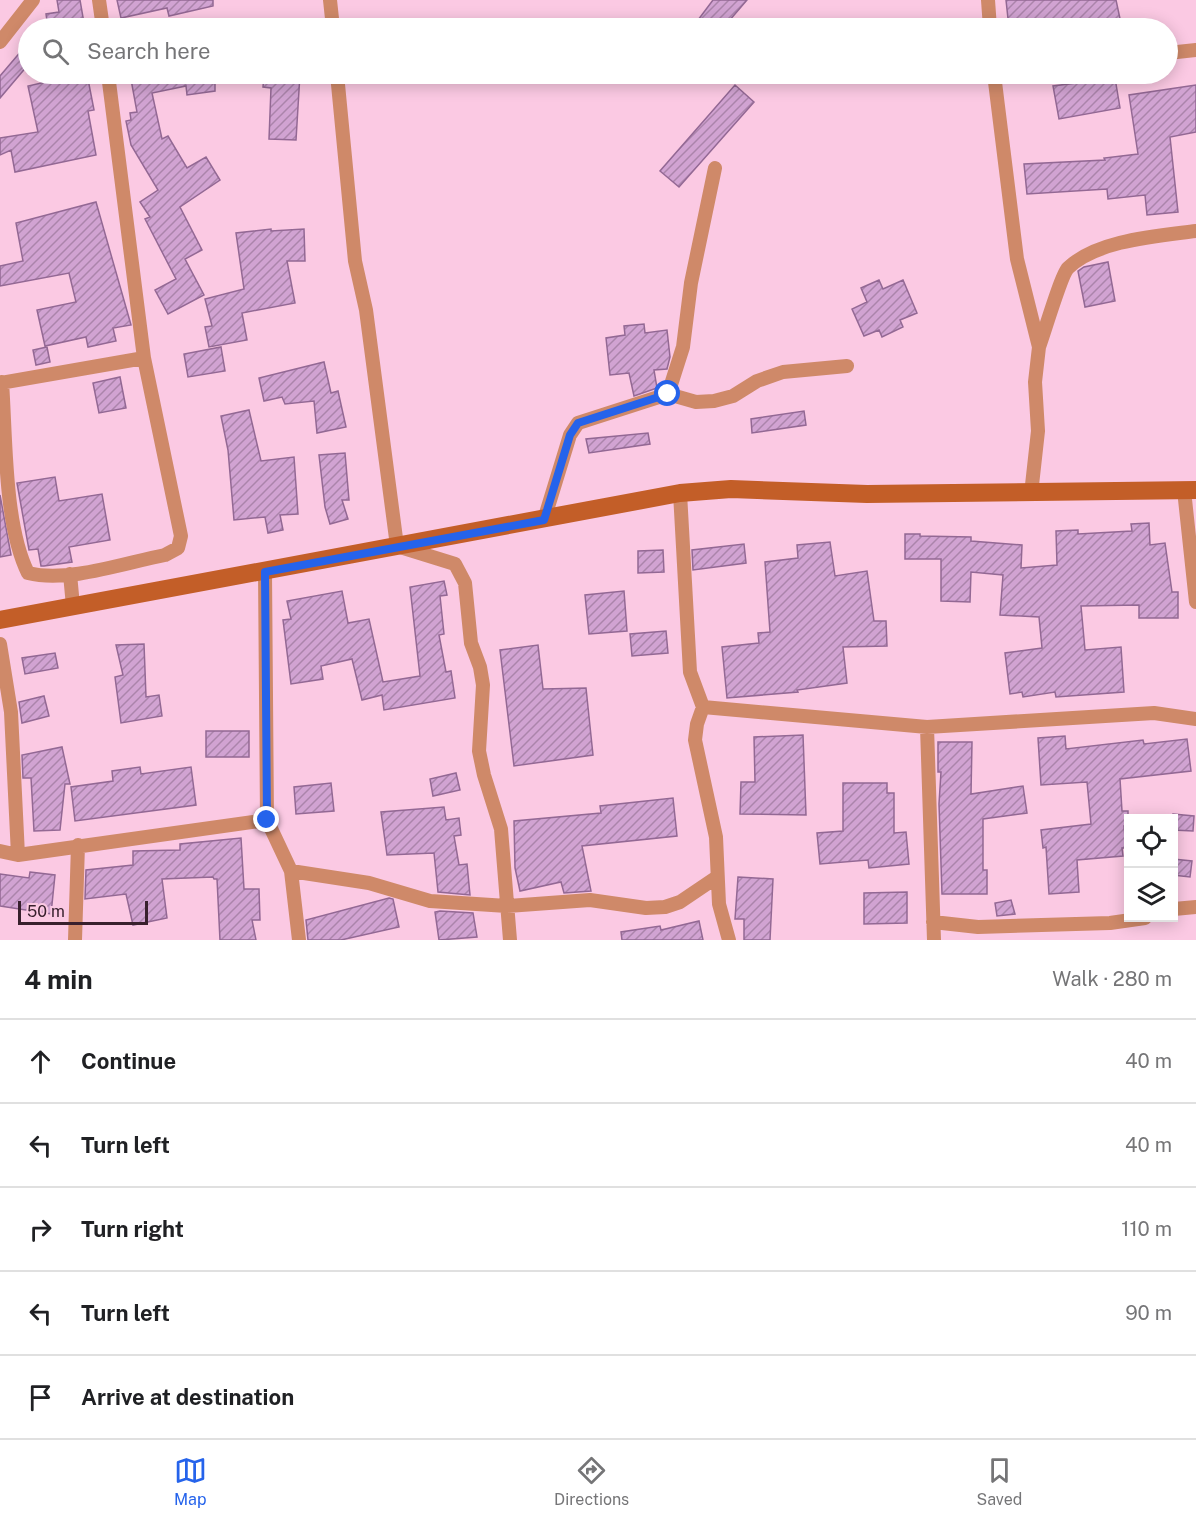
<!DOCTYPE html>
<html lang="en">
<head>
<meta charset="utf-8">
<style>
	:root { --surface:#fff; --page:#f6f6f6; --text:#202124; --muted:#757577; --line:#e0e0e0; --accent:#2563eb }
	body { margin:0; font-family:"Public Sans",sans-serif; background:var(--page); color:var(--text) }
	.controls { position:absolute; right:18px; bottom:18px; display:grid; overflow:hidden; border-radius:0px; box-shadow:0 3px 15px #0003 }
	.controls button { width:54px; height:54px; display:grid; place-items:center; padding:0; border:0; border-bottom:2px solid var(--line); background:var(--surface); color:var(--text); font:30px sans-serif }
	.scale { position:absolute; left:18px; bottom:15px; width:130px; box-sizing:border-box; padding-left:6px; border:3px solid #38202d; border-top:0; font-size:16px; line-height:21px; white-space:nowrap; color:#38202d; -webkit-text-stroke:4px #fbc9e3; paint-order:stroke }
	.stop { position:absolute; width:18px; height:18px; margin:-14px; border:4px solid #2563eb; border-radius:50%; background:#fff }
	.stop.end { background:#2563eb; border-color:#fff; box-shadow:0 2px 6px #0008 }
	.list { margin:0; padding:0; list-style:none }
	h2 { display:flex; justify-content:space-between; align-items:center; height:78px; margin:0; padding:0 24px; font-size:26px }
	h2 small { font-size:20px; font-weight:400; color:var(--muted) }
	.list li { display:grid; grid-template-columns:39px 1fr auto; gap:18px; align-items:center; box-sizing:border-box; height:84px; padding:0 24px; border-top:2px solid var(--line) }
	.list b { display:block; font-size:22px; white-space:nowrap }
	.list em { font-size:20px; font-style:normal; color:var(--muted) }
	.icon { flex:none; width:33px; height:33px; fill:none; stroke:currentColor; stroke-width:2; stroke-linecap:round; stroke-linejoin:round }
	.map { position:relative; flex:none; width:1196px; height:940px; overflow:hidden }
	.search { position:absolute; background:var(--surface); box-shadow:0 3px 15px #0003; left:18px; right:18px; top:18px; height:66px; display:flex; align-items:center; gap:15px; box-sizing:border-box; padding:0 21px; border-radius:33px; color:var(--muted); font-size:22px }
	.sheet { height:498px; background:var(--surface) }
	nav { display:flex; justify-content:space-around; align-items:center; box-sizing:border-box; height:84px; border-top:2px solid var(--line); background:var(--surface); font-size:16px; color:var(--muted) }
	nav a { display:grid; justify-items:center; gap:3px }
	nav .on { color:var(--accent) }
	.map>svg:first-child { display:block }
</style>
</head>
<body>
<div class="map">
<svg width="1196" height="940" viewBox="0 0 1196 940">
	<defs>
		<pattern id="building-hatch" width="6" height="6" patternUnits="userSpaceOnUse" patternTransform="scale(1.5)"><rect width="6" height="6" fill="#d1a3d2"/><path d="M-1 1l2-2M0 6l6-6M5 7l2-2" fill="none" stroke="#ab84ab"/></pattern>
	</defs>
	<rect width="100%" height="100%" fill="#fbc9e3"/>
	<path fill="url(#building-hatch)" stroke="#936894" stroke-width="1.5" d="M 57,0 L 80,0 L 84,23 L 81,24 L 82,28 L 48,28 L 46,14 L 59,12 Z
		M 117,0 L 213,0 L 213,6 L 169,16 L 167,8 L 121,18 Z
		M 713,0 L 747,0 L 723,28 L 692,28 Z
		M 1006,0 L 1116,0 L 1122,28 L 1009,28 Z
		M 28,43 L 28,65 L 0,98 L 0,76 Z
		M 58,74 L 87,74 L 94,110 L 88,111 L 96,155 L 15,172 L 11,150 L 0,155 L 0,138 L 38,132 L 28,86 L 59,79 Z
		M 130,74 L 215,74 L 215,91 L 187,95 L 186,86 L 152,93 L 162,139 L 168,136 L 187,168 L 206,157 L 220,180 L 180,207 L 202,250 L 185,259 L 204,295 L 168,314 L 155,290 L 176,279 L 145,219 L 150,217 L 140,202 L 158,190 L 131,145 L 126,121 L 131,120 L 130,113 L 137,112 Z
		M 264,74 L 300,74 L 296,140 L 269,139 L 271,88 L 263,87 Z
		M 1115,78 L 1120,108 L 1059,119 L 1053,86 Z
		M 735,85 L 754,102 L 679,187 L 660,171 Z
		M 1196,85 L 1196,132 L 1170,137 L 1178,212 L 1147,215 L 1145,195 L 1108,199 L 1107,189 L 1027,194 L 1024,164 L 1105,160 L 1104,158 L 1138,154 L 1129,95 Z
		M 96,202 L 131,325 L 113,328 L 116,341 L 88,347 L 86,337 L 45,346 L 37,310 L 76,302 L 69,273 L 0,286 L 0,266 L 23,261 L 16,223 Z
		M 271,229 L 271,231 L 304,229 L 305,261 L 287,261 L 295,303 L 242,313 L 247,340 L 209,347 L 205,327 L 212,326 L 205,299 L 244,289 L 236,233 Z
		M 1108,262 L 1115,301 L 1085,307 L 1078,271 L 1084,267 Z
		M 879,280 L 883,289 L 903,280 L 917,313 L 900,320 L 903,327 L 882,337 L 879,330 L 864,336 L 852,309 L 867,302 L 861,288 Z
		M 644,324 L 645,333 L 667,330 L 670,357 L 667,369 L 654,370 L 657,388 L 634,396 L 629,373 L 610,375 L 606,338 L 625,335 L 624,326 Z
		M 47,347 L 50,362 L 36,365 L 33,350 Z
		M 221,347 L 225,371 L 188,377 L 184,354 Z
		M 324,362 L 331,393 L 338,391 L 346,427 L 317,433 L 314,401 L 285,404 L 282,397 L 264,401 L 259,378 Z
		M 120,377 L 126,408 L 99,413 L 93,383 Z
		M 249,410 L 261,461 L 294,457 L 298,514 L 280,515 L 283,530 L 268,533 L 265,517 L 234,520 L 228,450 L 221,416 Z
		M 804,411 L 806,425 L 752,433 L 751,419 Z
		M 648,433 L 650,444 L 589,453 L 586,439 Z
		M 345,453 L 349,500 L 342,500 L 348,519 L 330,524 L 325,507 L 319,455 Z
		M 55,477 L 59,501 L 102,494 L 110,540 L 69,547 L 72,562 L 44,566 L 41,566 L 38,549 L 29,550 L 17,483 Z
		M 0,495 L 11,555 L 0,557 Z
		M 1149,523 L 1150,545 L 1165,543 L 1172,592 L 1178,592 L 1178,618 L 1139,618 L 1139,605 L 1081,606 L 1085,650 L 1121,647 L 1124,692 L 1056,697 L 1055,692 L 1023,697 L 1022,692 L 1010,694 L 1005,653 L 1042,648 L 1039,617 L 1000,615 L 1003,575 L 971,572 L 970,602 L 941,601 L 941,559 L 905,559 L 905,534 L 920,534 L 920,536 L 971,537 L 971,541 L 1022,545 L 1021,568 L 1057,565 L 1056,531 L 1078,530 L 1078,534 L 1132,531 L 1131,524 Z
		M 830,542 L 835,576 L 867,571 L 874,621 L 886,621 L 887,646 L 843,647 L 847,683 L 797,690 L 798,692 L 727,698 L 722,647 L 759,643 L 758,633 L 770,632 L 765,562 L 798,558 L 797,545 Z
		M 744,544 L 746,563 L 693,570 L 692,550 Z
		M 663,550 L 664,572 L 638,573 L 638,551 Z
		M 444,581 L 447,595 L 440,596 L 444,634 L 439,635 L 446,672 L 451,671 L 455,698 L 384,710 L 382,695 L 362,700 L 352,659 L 321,666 L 323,679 L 291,684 L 283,620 L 291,619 L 287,601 L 342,591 L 348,623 L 369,619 L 383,682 L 420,676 L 410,587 Z
		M 624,591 L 627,631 L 589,634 L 585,595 Z
		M 666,631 L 668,653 L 632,656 L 630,634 Z
		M 144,644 L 146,697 L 159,695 L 162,716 L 121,723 L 115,677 L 123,675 L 116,645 Z
		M 538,645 L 543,689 L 586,688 L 593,755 L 514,766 L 500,650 Z
		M 55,653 L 58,668 L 25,674 L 22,658 Z
		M 44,696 L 49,716 L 22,723 L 19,702 Z
		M 206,731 L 249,731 L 249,757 L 206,757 Z
		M 803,735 L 806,815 L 740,814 L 741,782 L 755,782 L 754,737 Z
		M 1065,736 L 1066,749 L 1143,740 L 1144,744 L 1187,739 L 1191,771 L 1120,779 L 1122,811 L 1128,811 L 1128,826 L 1124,826 L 1126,848 L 1122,848 L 1123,856 L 1077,860 L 1079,892 L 1049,894 L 1046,847 L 1043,848 L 1041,830 L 1091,824 L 1087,782 L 1041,785 L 1038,738 Z
		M 938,742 L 972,742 L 971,794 L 1023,786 L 1027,813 L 983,819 L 983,870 L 987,870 L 987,894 L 942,894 L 939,804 L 941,772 L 938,772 Z
		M 62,747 L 70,784 L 65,784 L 60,830 L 34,831 L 31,778 L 23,778 L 22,755 Z
		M 140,767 L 141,774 L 191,767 L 196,805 L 75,821 L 71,787 L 113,781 L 112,771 Z
		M 456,773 L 460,790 L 433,796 L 430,779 Z
		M 331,783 L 334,811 L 296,814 L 294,787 Z
		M 843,783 L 887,783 L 887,793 L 894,793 L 894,833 L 906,832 L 909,864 L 869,868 L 868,860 L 820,864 L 817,833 L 843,831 Z
		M 673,798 L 677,836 L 582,846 L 591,891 L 564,893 L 561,882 L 520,891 L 515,868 L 514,821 L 601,813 L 600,806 Z
		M 444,807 L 446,820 L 459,818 L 461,835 L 454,836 L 459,865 L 467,864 L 470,895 L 438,892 L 434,853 L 387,855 L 381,812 Z
		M 1173,814 L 1194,816 L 1193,831 L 1173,830 Z
		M 241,838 L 244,889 L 259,889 L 260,920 L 252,920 L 256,940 L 220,940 L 217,879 L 214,879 L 213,877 L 162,879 L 167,918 L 133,925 L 126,894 L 85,899 L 86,870 L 133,865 L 133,851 L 180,850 L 180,844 Z
		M 1173,859 L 1192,861 L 1190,877 L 1173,875 Z
		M 30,872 L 55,875 L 51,914 L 0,906 L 0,874 L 29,878 Z
		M 738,877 L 773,879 L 770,940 L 744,940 L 744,919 L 735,919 Z
		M 907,892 L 907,923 L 864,924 L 864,893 Z
		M 389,898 L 393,899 L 399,927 L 341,940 L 308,940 L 306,920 Z
		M 1011,900 L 1015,914 L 997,916 L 995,903 Z
		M 440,911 L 473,913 L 477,937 L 439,940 L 435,912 Z
		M 699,921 L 703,940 L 622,940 L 621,932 L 660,926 L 661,930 Z"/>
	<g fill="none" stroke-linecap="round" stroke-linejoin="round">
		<path stroke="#cf8969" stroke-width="14" d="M 99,0 L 103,28
			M 330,0 L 333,28
			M 988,0 L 990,28
			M 0,42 L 33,0
			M 1168,53 L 1196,50
			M 337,74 L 355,261 L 366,310 L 397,546 L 455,564 L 465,583 L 471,643 L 480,667 L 483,685 L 479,751 L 484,775 L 501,829 L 510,940
			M 994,74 L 1017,259 L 1039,347 L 1035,382 L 1038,431 L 1031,494
			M 1039,347 C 1044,334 1061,275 1068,268 C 1097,240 1158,236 1196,231
			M 2,382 C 6,437 4,525 28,573 C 68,583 124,563 165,555 L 178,548 L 181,536 L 144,358 L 108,74
			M 0,383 L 144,358
			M 668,394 L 683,347 L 691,283 L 715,168
			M 1184,490 L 1196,602
			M 680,493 L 690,672 L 703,707 L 697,724 L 695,740 L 716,837 L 719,904 L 729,940
			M 544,520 L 570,435 L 578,423 L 668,394 L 696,402 L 714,401 L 733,396 L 757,381 L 783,372 L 847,366
			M 265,572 L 267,820 L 291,871 L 299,940
			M 70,574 L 73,606
			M 0,644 L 11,712 L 18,855
			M 703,707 L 927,727 L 1154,713 L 1196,719
			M 927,727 L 934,940
			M 0,851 L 18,855 L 267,820
			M 291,871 L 369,883 L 430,901 L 507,906 L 590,900 L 646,908 L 665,907 L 680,902 L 717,877
			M 1174,909 L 1196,907
			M 933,922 L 978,927 L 1110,923 L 1145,918
			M 75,940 L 78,845"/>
		<path stroke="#c35e28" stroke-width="18" d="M 0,620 L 680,493 L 731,489 L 867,494 L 1196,490"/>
	</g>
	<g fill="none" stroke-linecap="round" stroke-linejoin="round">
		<path stroke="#2563eb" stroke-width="8" d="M 267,820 L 265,572 L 544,520 L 570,435 L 578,423 L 668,394"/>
	</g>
</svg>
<div class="controls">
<button><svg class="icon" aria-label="locate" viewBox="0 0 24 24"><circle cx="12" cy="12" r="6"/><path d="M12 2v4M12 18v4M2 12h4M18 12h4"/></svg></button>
<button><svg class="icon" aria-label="layers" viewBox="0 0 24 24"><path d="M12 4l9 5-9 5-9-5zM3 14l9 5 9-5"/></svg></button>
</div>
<div class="scale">50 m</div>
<div class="stop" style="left:668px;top:394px"></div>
<div class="stop end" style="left:267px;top:820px"></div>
<div class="search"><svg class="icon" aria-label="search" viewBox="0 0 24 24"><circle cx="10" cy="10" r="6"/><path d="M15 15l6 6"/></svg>Search here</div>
</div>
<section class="sheet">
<h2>4 min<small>Walk · 280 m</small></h2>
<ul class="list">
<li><svg class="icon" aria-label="ahead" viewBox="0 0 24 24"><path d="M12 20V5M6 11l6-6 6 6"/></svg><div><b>Continue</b></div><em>40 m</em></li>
<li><svg class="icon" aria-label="left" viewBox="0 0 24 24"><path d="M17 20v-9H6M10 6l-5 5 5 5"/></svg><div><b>Turn left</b></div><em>40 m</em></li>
<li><svg class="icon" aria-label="right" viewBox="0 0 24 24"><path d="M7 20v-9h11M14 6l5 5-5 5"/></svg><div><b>Turn right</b></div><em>110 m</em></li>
<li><svg class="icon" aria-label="left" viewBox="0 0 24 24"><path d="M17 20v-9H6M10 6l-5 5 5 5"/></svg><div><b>Turn left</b></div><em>90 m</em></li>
<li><svg class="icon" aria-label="arrive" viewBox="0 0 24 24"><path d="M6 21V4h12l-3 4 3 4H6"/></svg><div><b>Arrive at destination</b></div></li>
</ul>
</section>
<nav>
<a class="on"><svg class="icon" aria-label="map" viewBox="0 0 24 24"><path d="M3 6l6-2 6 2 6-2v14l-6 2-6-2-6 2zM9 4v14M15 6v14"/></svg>Map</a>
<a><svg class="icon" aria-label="directions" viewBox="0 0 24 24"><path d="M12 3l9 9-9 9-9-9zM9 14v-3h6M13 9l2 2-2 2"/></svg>Directions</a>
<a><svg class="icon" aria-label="saved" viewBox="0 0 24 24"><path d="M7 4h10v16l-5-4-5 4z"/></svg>Saved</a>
</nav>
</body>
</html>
